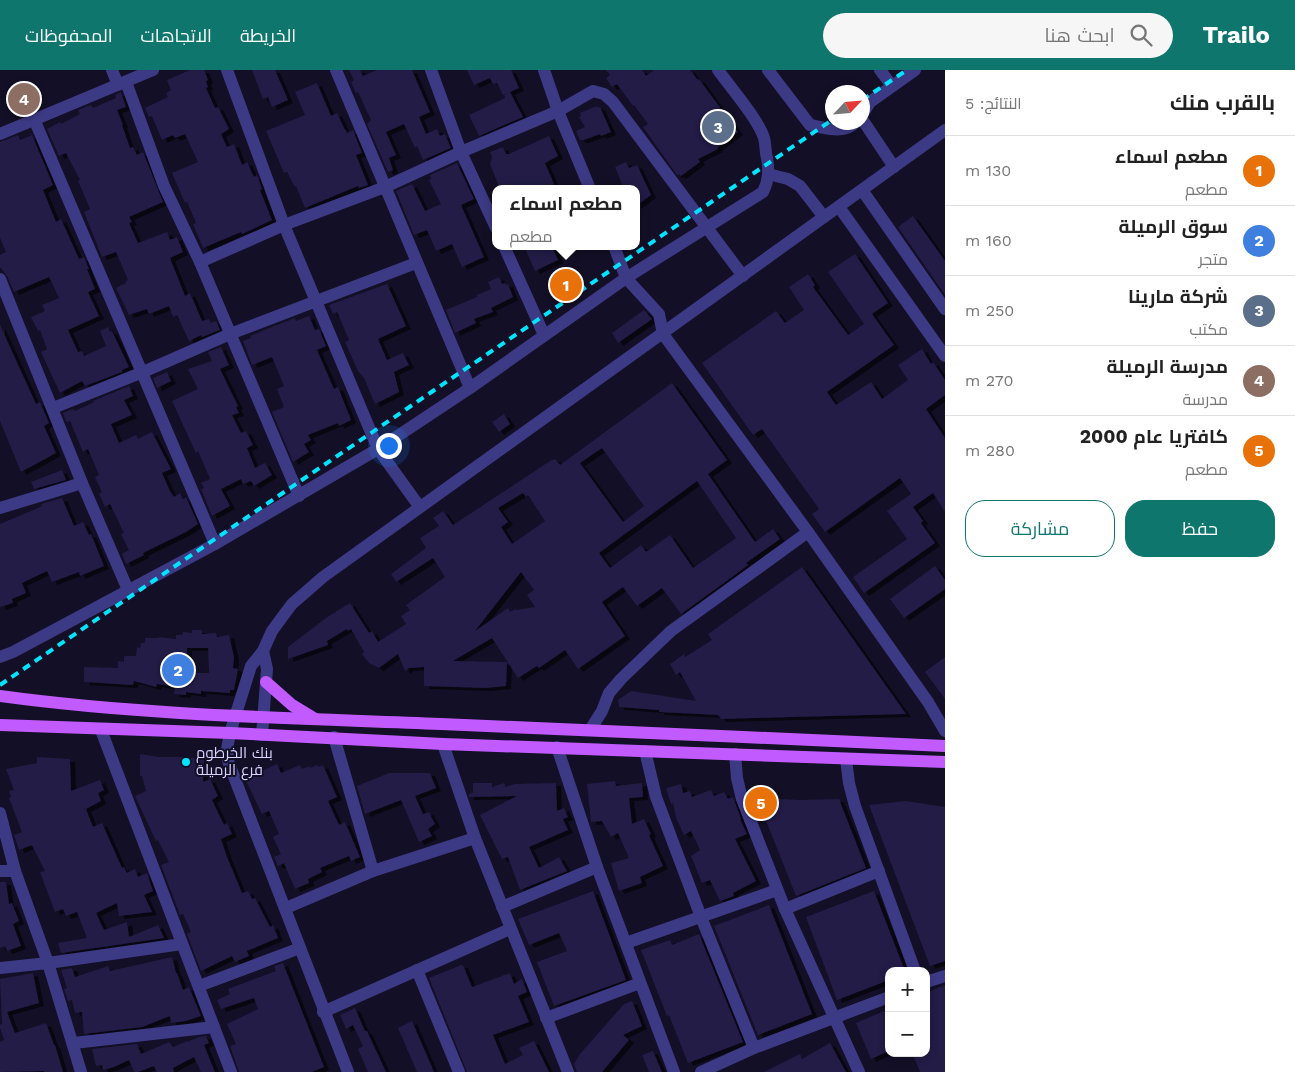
<!DOCTYPE html>
<html lang="ar">
<meta charset="utf-8">
<style>
body{margin:0;font-family:"Work Sans",Cairo,sans-serif;background:#f6f6f6;color:#222;direction:rtl}
.controls{position:absolute;right:15px;bottom:15px;display:grid;overflow:hidden;border-radius:10px;box-shadow:0 2px 8px #0003}
.controls button{width:45px;height:45px;display:grid;place-items:center;padding:0;border:0;border-bottom:1px solid #e0e0e0;background:#fff;color:#222;font:25px sans-serif}
.compass{position:absolute;left:825px;top:15px;width:45px;height:45px;border-radius:50%;background:#fff;box-shadow:0 2px 8px #0003;rotate:64deg}
.you{position:absolute;left:388px;top:375px;width:18px;height:18px;margin:-12px;border:4px solid #fff;border-radius:50%;background:#1a73e8;box-shadow:0 0 0 8px #1a73e833}
.badge{display:grid;place-items:center;width:32px;height:32px;border-radius:50%;background:#0f766e;color:#fff;font-size:16px;font-weight:700}
.pin{position:absolute;translate:-50% -50%;border:2px solid #fff;box-shadow:0 1px 5px #0006}
.popup{position:absolute;left:492px;top:115px;width:148px;height:65px;box-sizing:border-box;display:grid;place-content:center;border-radius:10px;background:#fff;filter:drop-shadow(0 1px 4px #0005);font-size:16px;white-space:nowrap;color:#767676}
.popup b{font-size:19px;color:#222}
.popup::after{content:'';position:absolute;left:50%;top:100%;margin-left:-10px;border:10px solid transparent;border-top-color:#fff}
.list{margin:0;padding:0;list-style:none}
h2{display:flex;justify-content:space-between;align-items:center;height:65px;margin:0;padding:0 20px;font-size:21px}
h2 small{font-size:16px;font-weight:400;color:#767676}
.list li{display:grid;grid-template-columns:32px 1fr auto;gap:15px;align-items:center;box-sizing:border-box;height:70px;padding:0 20px;border-top:1px solid #e0e0e0}
.list b{display:block;font-size:19px;white-space:nowrap}
.list p{margin:0;font-size:16px;white-space:nowrap;color:#767676}
.list em{font-size:16px;font-style:normal;color:#767676}
.actions{display:flex;gap:10px;padding:15px 20px}
.actions a{flex:1;padding:11px 0;border:1px solid #0f766e;border-radius:20px;text-align:center;font-size:18px;color:#0f766e}
.actions .main{background:#0f766e;color:#fff}
.icon{flex:none;width:28px;height:28px;fill:none;stroke:currentColor;stroke-width:2;stroke-linecap:round;stroke-linejoin:round}
.map{position:relative;flex:none;width:945px;height:1002px;overflow:hidden;direction:ltr}
header{display:flex;align-items:center;gap:30px;box-sizing:border-box;height:70px;padding:0 25px;background:#0f766e;color:#fff}
header strong{font-size:24px}
nav{display:flex;gap:28px;margin-inline-start:auto;font-size:18px}
.search{width:350px;height:45px;background:#f6f6f6;display:flex;align-items:center;gap:12px;box-sizing:border-box;padding:0 18px;border-radius:28px;color:#767676;font-size:19px}
main{display:flex}
aside{flex:1;background:#fff}
.map>svg:first-child{display:block}
.building{fill:#241b47;fill-rule:evenodd;filter:url(#shadow)}
.lines{fill:none;stroke-linecap:round;stroke-linejoin:round}
.minor{stroke:#3d3a85;stroke-width:12}
.major{stroke:#c25bff;stroke-width:12}
.rail{stroke:#00e5ff;stroke-width:4;stroke-dasharray:8 6;stroke-linecap:butt}
.poi-dot{fill:#00e5ff;stroke:#130f26;stroke-width:2}
.labels{text-anchor:middle;stroke-width:4;stroke-linejoin:round;paint-order:stroke}
.poi-label{font-size:15px;fill:#d9d4ff;stroke:#130f26;text-anchor:start}
</style>
<header>
<strong>Trailo</strong>
<div class="search"><svg class="icon" aria-label="search" viewBox="0 0 24 24"><circle cx="10" cy="10" r="6"/><path d="M15 15l6 6"/></svg>ابحث هنا</div>
<nav><a>الخريطة</a><a>الاتجاهات</a><a>المحفوظات</a></nav>
</header>
<main>
<aside>
<h2>بالقرب منك<small>النتائج: 5</small></h2>
<ul class="list">
<li><span class="badge" style="background:#e8710a">1</span><div><b>مطعم اسماء</b><p>مطعم</p></div><em>130 m</em></li>
<li><span class="badge" style="background:#3f7fe0">2</span><div><b>سوق الرميلة</b><p>متجر</p></div><em>160 m</em></li>
<li><span class="badge" style="background:#5c6f8a">3</span><div><b>شركة مارينا</b><p>مكتب</p></div><em>250 m</em></li>
<li><span class="badge" style="background:#8d6e63">4</span><div><b>مدرسة الرميلة</b><p>مدرسة</p></div><em>270 m</em></li>
<li><span class="badge" style="background:#e8710a">5</span><div><b>كافتريا عام 2000</b><p>مطعم</p></div><em>280 m</em></li>
</ul>
<div class="actions"><a class="main">حفظ</a><a>مشاركة</a></div>
</aside>
<div class="map">
<svg width="945" height="1002" viewBox="0 0 945 1002">
<defs>
<filter id="shadow"><feDropShadow dx="5" dy="3" stdDeviation="0" flood-color="#0009"/></filter>
</defs>
<rect width="100%" height="100%" fill="#130f26"/>
<g class="building">
<path d="M190 0H204L208 10 206 11 208 17 206 18 215 38 218 37 229 59 221 64 227 77 234 74 242 95 247 92 254 107 257 105 262 119 260 120 272 150 242 164 241 162 203 178 193 154 196 153 187 132 185 133 172 103 198 92 185 64 175 68 173 65 162 70 152 46 149 47 145 38 168 27 166 23 171 20 167 10Z"/>
<path d="M252 0H275L288 30 272 37 268 27 263 29Z"/>
<path d="M349 0H360L363 6 377 0H412L430 42 419 47 426 64 437 59 440 66 445 64 451 78 423 90 417 76 415 78 404 54 386 62 396 85 389 88 393 100 388 102 367 54 371 50 358 22 356 23 351 12 354 10Z"/>
<path d="M467 0H511L519 18 503 25 497 13 493 14 490 8 474 15Z"/>
<path d="M606 0H642L646 6 654 0H690L698 10 699 9 738 62 717 78 718 79 698 89 700 92 681 106 679 104 677 105 643 57 648 54 634 35 633 36 617 14 612 17 606 8 610 5Z"/>
<path d="M317 13 331 46 337 43 345 60H346L347 63 353 60 362 83 356 85 368 115 359 118 358 116 305 138 296 116 295 117 287 102 284 103 266 61 305 45 295 22Z"/>
<path d="M121 22 126 37 117 40 123 55H122L130 78 133 77 137 85 143 82 163 132 129 147 132 152 129 153 138 173 167 162 170 170 177 167 183 182 170 188 185 226 190 223 202 251 209 249 211 253 216 251 220 260 202 267 201 265 189 271 177 245 173 247 169 236 149 244 147 239 129 245 116 218 126 213 125 212 128 210 116 182 102 187 84 142 90 139 78 111 80 110 66 83 59 86 47 59 60 52 61 54 80 44 78 40 91 35 93 38 116 28 115 25Z"/>
<path d="M510 22 523 47 479 66 469 45 505 28 504 25Z"/>
<path d="M597 36 598 38 600 37 611 62 601 66 600 64 584 70H580L576 61 585 57 579 47 581 46 580 43Z"/>
<path d="M18 65 20 70 32 65 53 115 43 120 56 152 61 149 79 189 84 187 89 199H87L95 219 88 222 99 246 68 260 78 282 82 281 84 286 106 276 100 261 108 257 110 262 112 261 129 297 122 300V302L85 316 82 311 60 323 41 282 47 279 40 260 38 261 31 247 45 241 42 235 59 228 49 207 14 222 7 206 0 197V185L6 182 0 168V72Z"/>
<path d="M549 66 558 86 545 93 554 114 545 119H500L490 94 492 87 490 82 503 77 506 84H509Z"/>
<path d="M626 92 629 98 637 95 651 125 636 136V119H624L615 97Z"/>
<path d="M457 93 474 129 461 135 484 187 462 197 452 174 436 181 427 160 414 165 396 121 412 114 425 141 441 134 429 110 431 109 430 105Z"/>
<path d="M913 146 945 191V225L898 157Z"/>
<path d="M524 176H552L558 190 535 201Z"/>
<path d="M855 184 888 233 872 244 894 275 827 322 836 335 871 312 882 329 908 310 898 295 922 279 931 294 933 292 945 310V325L926 339 945 368V442L933 423 913 437 923 451 921 453 935 473 864 523 853 507 907 469 887 441 911 424 900 408 825 462 812 444 819 439 762 359 753 365 702 293 776 241 785 253 804 240 789 217 808 204 815 215 813 217 848 265 864 254 828 202Z"/>
<path d="M499 207 502 214 505 213 506 215 508 214 513 227 491 238 493 242 474 249 476 253 455 263 446 240 477 227V225L491 219 488 212Z"/>
<path d="M387 214 406 256 378 269 387 290 403 283 409 295 394 302 399 322 375 334 364 308 358 301 345 272 349 270 337 242 333 244 329 235Z"/>
<path d="M644 240 652 249 618 273 612 263Z"/>
<path d="M309 246 315 260 319 259 326 276 317 280 334 319 338 317 351 350 339 356 338 353 308 365 311 370 304 374 309 382 293 392 272 342 284 337 277 319 284 316 272 287 252 295 243 271 251 268 250 266 274 256 295 248 296 251Z"/>
<path d="M0 255 36 334 40 332 49 353 44 356 56 383 21 402 0 351Z"/>
<path d="M221 277 229 295 220 299 238 336 236 337 239 343 232 345 241 363 246 361 253 375 247 378 255 398 265 393 272 405 254 416 251 411 243 414 241 409 221 419 230 436 212 446 201 419 204 418 201 413 210 409 198 381 196 383 172 331 198 319 188 299 212 291 208 282Z"/>
<path d="M167 302 171 311 157 318 153 308Z"/>
<path d="M672 313 727 390 708 404 755 472 773 459 780 469 746 493 748 495 732 507 681 544 662 518 637 536 623 517 602 532 625 566 578 599 565 580 539 598 537 596 518 608 492 568 453 591 507 592 506 616 486 618 424 616V597L409 598 405 601 398 584 379 598 369 593 362 584 364 582 351 559 348 561 347 559 327 571 328 575 288 589V577L326 548 350 533 369 563 372 561 378 572 406 554 401 546 410 540 406 535 445 507 433 488 396 512 391 504 426 478 420 468 439 456 433 448 443 441 453 455 550 391 555 389 560 395ZM602 378 644 436 623 452 580 393ZM697 411 736 468 693 498 670 465 646 482 641 475 610 498 599 483ZM523 423 526 427 528 425 545 451 512 474 501 457 508 452 498 438ZM521 502 534 520 527 525 535 537 516 540 515 539 510 542 508 538 475 561Z"/>
<path d="M129 316 133 326 124 330 132 345 111 354 119 373 136 365 138 369 152 362 171 399 162 403 170 421 174 427 180 423 183 429 186 427 198 454 186 462 143 483 144 485 126 494 122 484 129 480 121 464 124 463 110 434 105 437 99 424 102 422 95 407 99 405 88 379 83 382 70 351 66 352 63 343 73 339 75 341 94 332 93 331Z"/>
<path d="M504 344 510 354 499 362 492 352Z"/>
<path d="M62 400 66 410 34 419 31 412Z"/>
<path d="M62 428 74 456 83 452 89 465 91 464 104 496 80 506 79 502 52 512 47 501 22 513 26 523 12 529 13 533 0 537V454L38 438 42 436 41 434Z"/>
<path d="M935 496 945 510V519L904 548 890 529Z"/>
<path d="M802 497 906 644 721 649 718 645 659 642V640L619 637 618 630 631 621 696 631 680 602 676 605 670 594 684 584 685 587 712 570 708 564Z"/>
<path d="M192 560H202V564L216 563 217 567 229 565 234 587 233 598 238 599 234 620H230V623L201 621V624L186 622V625L174 624 175 617 157 614 156 617 134 611 133 615 84 612V597L118 598V591L124 592V586H136L137 577 140 578 141 573H145V568H159V567L176 569V565H182L183 562 192 563ZM187 578H208L209 603H187Z"/>
<path d="M945 587V629L925 602Z"/>
<path d="M140 684 159 687H181L204 689 203 712 210 709 218 726 212 730 224 755 227 753 232 764 221 769 227 787 242 823 248 821 252 829 255 828 270 857 273 855 278 868 247 881 249 886 235 892 232 886 201 901 187 864 191 862 183 844 180 845 161 795 169 792 158 770 156 771 135 726 146 721 142 706H140Z"/>
<path d="M37 687 70 689 71 721 100 710 104 720 98 723 101 731 86 739 93 757 102 753 122 798 124 797 127 803 135 799 138 807 147 803 153 821 144 825 152 842 119 846 117 833 96 843 104 860 127 852 129 867 158 855 164 868 61 883 58 873 87 868 77 842 66 846 63 839 55 842 40 802 45 801 32 775 19 780 14 765 22 762 9 728 11 727 9 721 14 720 6 699 37 693Z"/>
<path d="M277 694 281 703 300 695 302 699 309 696 310 698 317 695 318 697 323 695 337 727 328 731 339 755 345 752 360 787 351 791 349 786 320 798 322 802 308 809 309 813 295 819 284 793 278 796 274 787 281 784 273 767 279 764 269 741 262 744 245 709Z"/>
<path d="M389 703H430L436 718 415 726 423 744 429 742 435 754 428 759 432 766 419 772 401 730 365 744 357 716Z"/>
<path d="M615 711 616 716 642 713 643 727 629 728 632 754 644 749 651 764 649 765 663 796 640 807 642 813 619 821 611 793 629 788 618 763 611 767 602 751 591 752 587 714Z"/>
<path d="M473 713H492V717L504 713 505 717 515 714 556 713 557 741 564 738 568 747 563 749 568 760 529 777 539 798 559 787 567 801 520 820 508 787 502 789 480 745 517 726 469 727V724L473 723Z"/>
<path d="M681 714 683 723 690 721 692 727 711 720 714 726 724 722 728 729 733 727 741 749H740L747 764 735 769 756 811 733 823 734 826 720 831 710 810 702 813 691 786 700 780 691 761 684 765 676 748 673 733 671 734 666 718Z"/>
<path d="M757 728 801 730 839 729 866 798 796 826Z"/>
<path d="M906 731 945 737V891L930 896 869 735Z"/>
<path d="M0 812H6L9 834 12 833 19 851 13 854 21 876 7 881 5 876 0 878Z"/>
<path d="M593 821 626 910 554 936 537 892 567 881 559 863 529 875 518 849Z"/>
<path d="M874 821 905 901H889V910L837 930 806 847Z"/>
<path d="M769 835 812 944 758 965 714 856Z"/>
<path d="M699 864 743 972 688 993 669 945 667 946 641 880 670 870 672 875Z"/>
<path d="M172 887 176 903H177L183 920 189 917 201 946 186 951 171 953 170 946 142 957 84 964 82 942 75 943 72 930 68 931 64 919 67 918 61 900 72 898 75 907 108 896 110 901Z"/>
<path d="M283 893 324 997 312 1002H239L230 976 236 974 227 954 258 939 254 928 221 939 217 930 230 924 228 919 276 901 274 896Z"/>
<path d="M461 895H463L472 917 510 903 514 914 522 909 527 922 518 926 529 952 493 965 505 994 523 985 519 978 534 971 549 1002H467L429 908Z"/>
<path d="M33 903 39 933 7 942 15 963 46 953 54 975H55L63 1002H44V1001L0 1002V972L4 970 0 958V955L2 954 0 909Z"/>
<path d="M945 915V1002H920L912 983H926V923Z"/>
<path d="M632 931 642 956 623 965 629 970 602 1002H577L574 994 580 984 624 934Z"/>
<path d="M355 938 365 961H367L386 1002H368L358 979 363 976 353 955 346 959 340 945Z"/>
<path d="M889 939V981L871 989 856 953Z"/>
<path d="M412 951 434 1002H417L398 958Z"/>
<path d="M206 966 209 973 204 975 215 1002H201L194 987 173 998 174 1002H157L154 996 138 1002H134L129 990 114 997 103 1000 102 995 96 996 92 979 137 974 141 984 169 972 173 977 187 971V972L199 967Z"/>
<path d="M830 973 846 1002H764L800 984 802 989Z"/>
<path d="M653 981 662 1002H649L642 985Z"/>
</g>
<g class="lines">
<g class="minor">
<path d="M112 0 118 15"/>
<path d="M227 0 284 155 378 379 419 436"/>
<path d="M336 0 470 318"/>
<path d="M431 0 461 82 496 158"/>
<path d="M544 0 558 41 590 119"/>
<path d="M768 0 810 55C825 58 844 65 856 52"/>
<path d="M880 0 892 16"/>
<path d="M126 12 164 116 200 192 299 426"/>
<path d="M862 45 870 32 915 0"/>
<path d="M34 49 215 474"/>
<path d="M862 49 894 97"/>
<path d="M0 64 153 0"/>
<path d="M768 104 788 109 800 116 824 147"/>
<path d="M862 120 945 239"/>
<path d="M839 137 945 286"/>
<path d="M504 176 544 265"/>
<path d="M614 176 626 208 659 244 663 264 808 462 928 632 945 661"/>
<path d="M200 192 284 155 385 117 461 82 558 41 593 21 604 24 613 32 743 206"/>
<path d="M0 209 82 413 128 520"/>
<path d="M53 338 143 302 230 264 416 193"/>
<path d="M0 438 82 413"/>
<path d="M0 587 13 582 215 474 378 379 470 318 626 208 763 122C769 110 769 100 767 88 765 81 766 75 764 68 758 49 731 18 718 0"/>
<path d="M101 660 231 1002"/>
<path d="M590 660 602 641 609 623 621 609 671 561 808 462"/>
<path d="M262 665 267 599 263 581"/>
<path d="M334 667 373 801"/>
<path d="M443 674 475 768 568 1002"/>
<path d="M557 677 597 797 674 1002"/>
<path d="M645 681 656 727 701 847 754 978"/>
<path d="M735 684 737 708 742 729 785 839 859 1002"/>
<path d="M846 689 849 713 855 736 915 901"/>
<path d="M0 743 15 801 48 893 81 1002"/>
<path d="M0 801H15"/>
<path d="M502 837 597 797"/>
<path d="M286 838 373 801 475 768"/>
<path d="M785 839 879 801"/>
<path d="M626 873 777 820"/>
<path d="M0 898 48 893 182 874"/>
<path d="M417 900 459 1002"/>
<path d="M926 912 945 906"/>
<path d="M199 916 300 878"/>
<path d="M323 942 510 859"/>
<path d="M546 948 640 913"/>
<path d="M74 973 214 957"/>
<path d="M348 1002 228 691 227 679 230 663 251 596 263 581 272 561 283 546 292 534 323 507 945 60"/>
<path d="M701 1002 754 978 889 927"/>
</g>
<g class="major">
<path d="M266 612 292 635 315 649"/>
<path d="M0 626C146 646 294 648 441 654 609 660 777 669 945 676"/>
<path d="M0 655 230 663 443 674 945 692"/>
</g>
<g class="rail">
<path d="M862 30 907 0"/>
<path d="M0 615 832 50"/>
</g>
</g>
<circle class="poi-dot" cx="186" cy="692" r="5"/>
<g class="labels">
<g class="poi-label">
<text x="196" y="688">بنك الخرطوم<tspan x="196" dy="17">فرع الرميلة</tspan></text>
</g>
</g>
</svg>
<div class="controls">
<button>+</button>
<button>−</button>
</div>
<svg class="compass" viewBox="-18 -18 36 36"><path d="M0-13l5 13h-10z" fill="#e53935"/><path d="M0 13l5-13h-10z" fill="#767676"/></svg>
<div class="you"></div>
<div class="pin badge" style="left:566px;top:215px;background:#e8710a">1</div>
<div class="popup"><b>مطعم اسماء</b>مطعم</div>
<div class="pin badge" style="left:178px;top:600px;background:#3f7fe0">2</div>
<div class="pin badge" style="left:718px;top:57px;background:#5c6f8a">3</div>
<div class="pin badge" style="left:24px;top:29px;background:#8d6e63">4</div>
<div class="pin badge" style="left:761px;top:733px;background:#e8710a">5</div>
</div>
</main>
